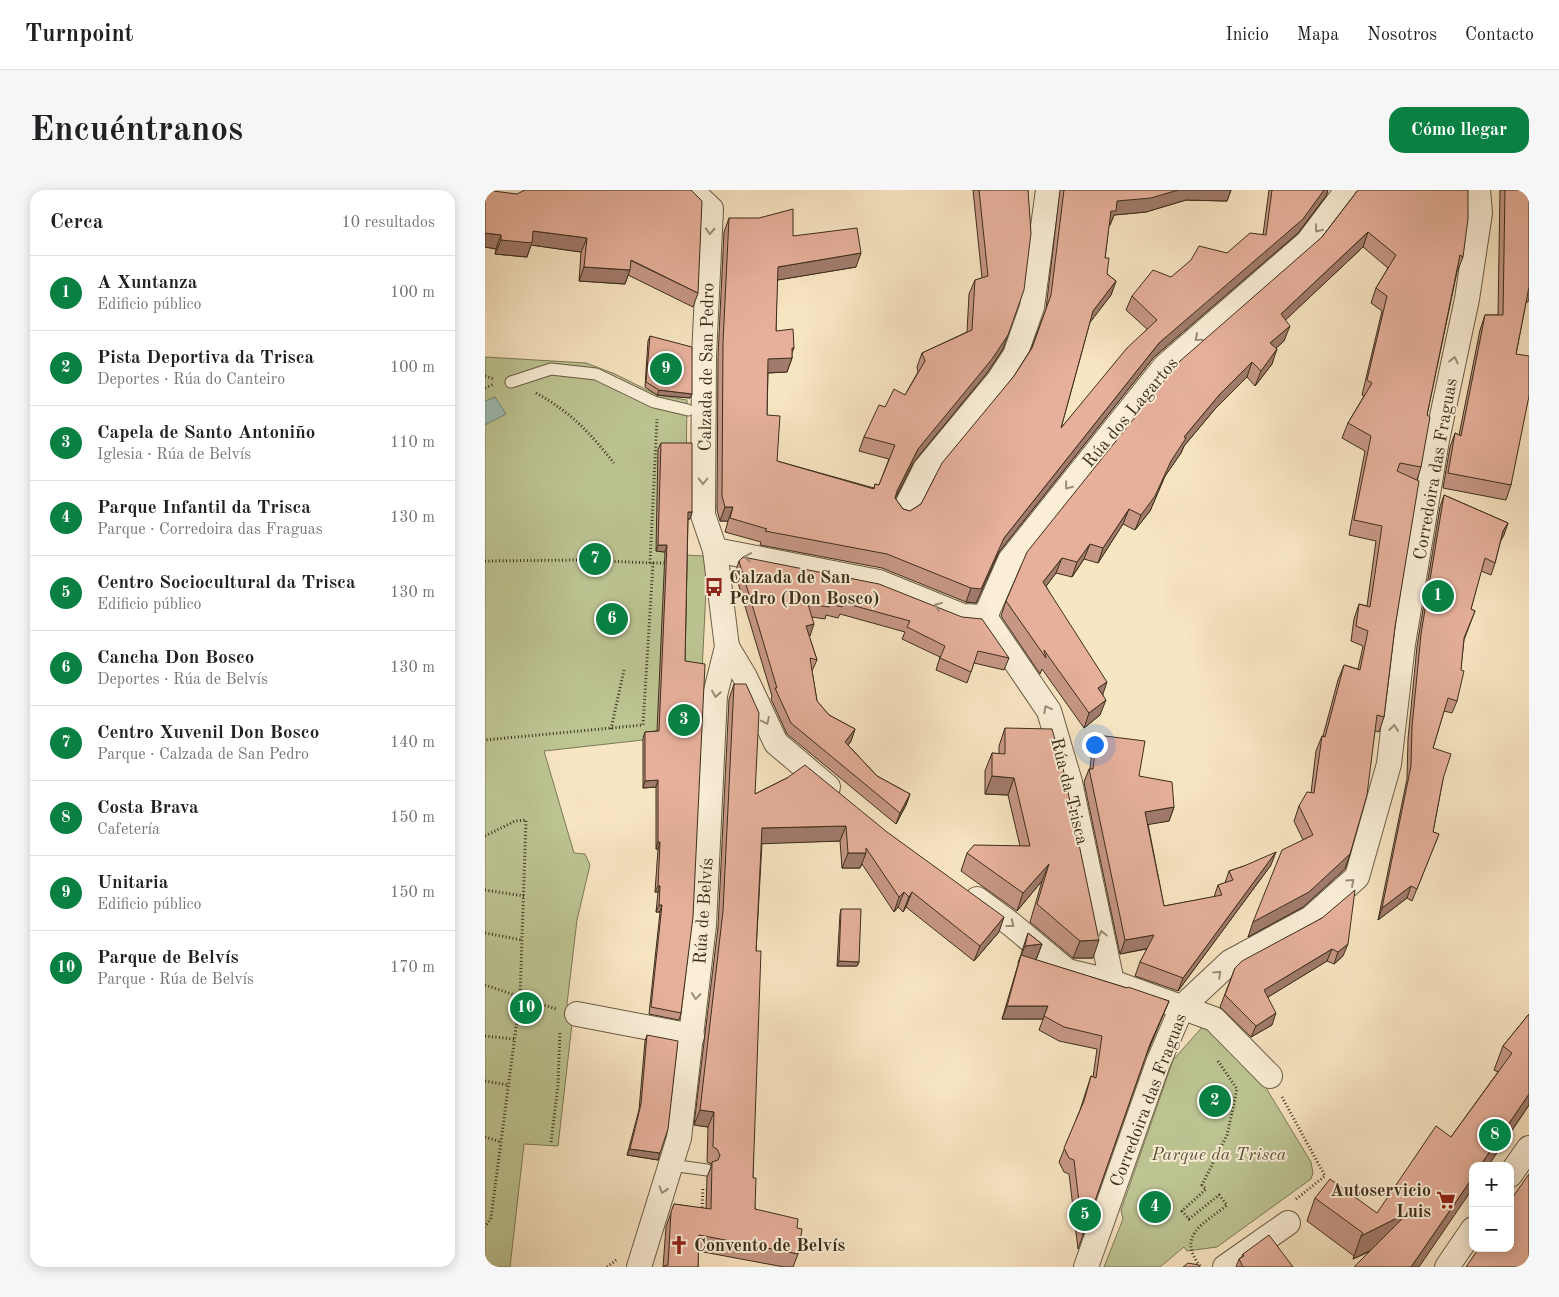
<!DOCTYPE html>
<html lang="es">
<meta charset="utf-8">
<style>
body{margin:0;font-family:"Old Standard TT",serif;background:#f6f6f6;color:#202124}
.controls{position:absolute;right:15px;bottom:15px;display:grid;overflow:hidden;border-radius:10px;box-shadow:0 2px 12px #0003}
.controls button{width:45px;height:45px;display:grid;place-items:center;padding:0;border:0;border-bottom:1px solid #e0e0e0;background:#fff;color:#202124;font:25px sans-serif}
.you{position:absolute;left:609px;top:554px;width:18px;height:18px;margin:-12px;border:4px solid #fff;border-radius:50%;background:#1a73e8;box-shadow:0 0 0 8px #1a73e833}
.badge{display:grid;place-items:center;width:32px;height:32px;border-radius:50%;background:#0b8043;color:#fff;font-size:16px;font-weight:700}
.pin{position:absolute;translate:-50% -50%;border:2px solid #fff;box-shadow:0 1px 5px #0006}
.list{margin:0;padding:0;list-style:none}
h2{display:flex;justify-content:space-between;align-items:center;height:65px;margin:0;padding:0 20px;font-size:21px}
h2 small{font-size:16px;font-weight:400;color:#757577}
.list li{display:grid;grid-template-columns:32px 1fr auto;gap:15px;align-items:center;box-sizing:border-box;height:75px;padding:0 20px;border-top:1px solid #e0e0e0}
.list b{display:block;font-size:19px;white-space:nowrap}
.list p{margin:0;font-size:16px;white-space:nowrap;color:#757577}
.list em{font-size:16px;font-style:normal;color:#757577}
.map{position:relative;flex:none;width:1044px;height:1077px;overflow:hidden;border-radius:15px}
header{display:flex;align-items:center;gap:30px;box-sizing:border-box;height:70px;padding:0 25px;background:#fff;border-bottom:1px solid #e0e0e0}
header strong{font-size:24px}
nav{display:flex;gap:28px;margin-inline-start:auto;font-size:18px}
.intro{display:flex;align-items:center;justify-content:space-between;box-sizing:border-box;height:120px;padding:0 30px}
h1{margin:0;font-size:35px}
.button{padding:12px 22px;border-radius:15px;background:#0b8043;color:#fff;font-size:18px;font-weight:700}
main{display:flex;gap:30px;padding:0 30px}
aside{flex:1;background:#fff;border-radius:15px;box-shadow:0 2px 12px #0003}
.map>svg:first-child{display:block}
.green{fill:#bdc593;stroke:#7c7a57}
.water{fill:#9dbfb5;stroke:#768577}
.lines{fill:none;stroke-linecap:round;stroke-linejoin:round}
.service-casing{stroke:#6b5c45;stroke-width:13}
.pedestrian-casing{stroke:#6b5c45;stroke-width:19}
.minor-casing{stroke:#6b5c45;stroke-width:26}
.path{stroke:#3c2e1b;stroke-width:3;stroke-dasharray:1 2.5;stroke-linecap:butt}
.service{stroke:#faeed7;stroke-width:11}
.pedestrian{stroke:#faeed7;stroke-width:18}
.minor{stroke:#faeed7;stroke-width:24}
.wall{fill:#c69785;stroke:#3c2e1b}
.shaded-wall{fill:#a17b6c;stroke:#3c2e1b}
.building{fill:#e6b09b;stroke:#3c2e1b}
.oneway{stroke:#9b8e79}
.labels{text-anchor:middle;stroke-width:4;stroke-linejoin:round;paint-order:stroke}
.street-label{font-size:18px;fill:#3c2e1b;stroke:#faeed7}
.poi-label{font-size:18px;font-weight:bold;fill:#3c2e1b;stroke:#faeed7;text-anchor:start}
.park-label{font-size:18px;font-style:italic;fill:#5c5439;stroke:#faeed7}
</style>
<header>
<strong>Turnpoint</strong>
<nav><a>Inicio</a><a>Mapa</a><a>Nosotros</a><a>Contacto</a></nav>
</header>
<div class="intro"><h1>Encuéntranos</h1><a class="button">Cómo llegar</a></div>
<main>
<aside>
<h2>Cerca<small>10 resultados</small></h2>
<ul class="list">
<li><span class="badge">1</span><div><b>A Xuntanza</b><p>Edificio público</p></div><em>100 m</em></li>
<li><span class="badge">2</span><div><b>Pista Deportiva da Trisca</b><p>Deportes · Rúa do Canteiro</p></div><em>100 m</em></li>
<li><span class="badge">3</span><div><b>Capela de Santo Antoniño</b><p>Iglesia · Rúa de Belvís</p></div><em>110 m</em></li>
<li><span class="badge">4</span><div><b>Parque Infantil da Trisca</b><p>Parque · Corredoira das Fraguas</p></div><em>130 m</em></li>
<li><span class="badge">5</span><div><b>Centro Sociocultural da Trisca</b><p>Edificio público</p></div><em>130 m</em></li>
<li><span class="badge">6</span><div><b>Cancha Don Bosco</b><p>Deportes · Rúa de Belvís</p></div><em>130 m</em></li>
<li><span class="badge">7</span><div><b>Centro Xuvenil Don Bosco</b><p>Parque · Calzada de San Pedro</p></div><em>140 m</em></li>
<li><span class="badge">8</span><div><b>Costa Brava</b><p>Cafetería</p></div><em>150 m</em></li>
<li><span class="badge">9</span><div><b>Unitaria</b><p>Edificio público</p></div><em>150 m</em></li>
<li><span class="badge">10</span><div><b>Parque de Belvís</b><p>Parque · Rúa de Belvís</p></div><em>170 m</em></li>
</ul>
</aside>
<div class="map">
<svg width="1044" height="1077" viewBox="0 0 1044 1077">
<rect width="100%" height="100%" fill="#f8e5c2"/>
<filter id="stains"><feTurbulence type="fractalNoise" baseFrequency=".004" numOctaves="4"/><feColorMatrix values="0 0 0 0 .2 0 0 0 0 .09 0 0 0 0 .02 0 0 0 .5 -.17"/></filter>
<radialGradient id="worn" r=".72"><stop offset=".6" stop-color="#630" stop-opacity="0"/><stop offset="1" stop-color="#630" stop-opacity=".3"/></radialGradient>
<g class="green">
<path d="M0 167 101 173 130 184 172 205 202 210 200 365 219 366 222 380 215 522 158 550 59 561 89 663 100 664 105 675 92 730 82 814 87 834 73 956 39 954 25 1077H0Z"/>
<path d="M720 834 775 888 826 972 828 983 826 989 732 1057 702 1061 699 1057 675 1077H619L638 1029 636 1020 688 870Z"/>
</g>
<path class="water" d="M10 207 21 224 0 235V211Z"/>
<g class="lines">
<g class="service-casing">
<g id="service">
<path d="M26 192 66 179 111 184 169 212 203 220"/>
<path d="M186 975 222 980"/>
</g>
</g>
<g class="pedestrian-casing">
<path id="pedestrian" d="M0 4 28 7V0"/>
</g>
<g class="minor-casing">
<g id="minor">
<path d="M419 321 440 279 513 191 530 165 547 117 563 0"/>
<path d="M230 360 394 392 478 426 500 427"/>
<path d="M500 427 525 370 680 176 823 52 862 0"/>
<path d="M500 427 564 521 585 592 627 792"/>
<path d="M242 457 260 487 291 553 343 597"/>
<path d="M492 709 526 734 582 781 627 792 729 829 785 886"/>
<path d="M92 824 207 846"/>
<path d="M1025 985 1044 958"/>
<path d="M154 1077 194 948 219 735 230 505 242 457 230 360 218 325 219 166 226 19 206 0"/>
<path d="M601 1077 673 873 697 817 745 772 826 728 872 687 904 574 918 454 952 250 982 109 995 23 993 0"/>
<path d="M740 1077 803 1033"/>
<path d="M962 1077 988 1039"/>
</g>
</g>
<g class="path">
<path d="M0 186 9 189"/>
<path d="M0 198 9 194"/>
<path d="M51 203C87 223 104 242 129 273"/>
<path d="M0 371 94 370 168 373 158 535 0 550"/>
<path d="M165 373 172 229"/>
<path d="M168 373H182"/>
<path d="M126 539 139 480"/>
<path d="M0 646 30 631 41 630 35 807 6 1028 0 1037"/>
<path d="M0 700 39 706"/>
<path d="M0 743 37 750"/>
<path d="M0 795 71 819"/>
<path d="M0 846 29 849"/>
<path d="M0 891 23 895"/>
<path d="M797 907 840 986 810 1010"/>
<path d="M0 947 16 952"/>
<path d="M66 952 73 895 75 841"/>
<path d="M217 1021 218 997"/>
<path d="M715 1076C691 1045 719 1034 742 1015L734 1005 704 1029 697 1021 721 999 717 995 742 945 752 899 733 871"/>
<path d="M122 1077 131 1070"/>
</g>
<use href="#service" class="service"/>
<use href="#pedestrian" class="pedestrian"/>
<use href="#minor" class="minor"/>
</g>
<g class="wall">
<path d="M0 0 213 103 208 117 143 85 140 94 94 91 96 62 46 55 42 67 10 64 11 59 0 57Z"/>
<path d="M488 0H543L518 159 502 183 428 273 411 307 410 308 418 319 425 321 436 314 529 186 546 159 561 119 575 0H746L742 11 701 10 661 22 629 25 625 35H624L620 68 622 84 631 91 626 105 605 132 576 238 662 139 641 120 647 106 686 87 742 63 778 45 784 0H843L841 6 813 43 669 167 514 362 491 413 481 412 397 378 275 355 276 352 240 342 243 331H235L232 320 233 166 239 42 244 28 308 46 371 77 292 90 291 141 307 164V168L302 182 283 183 282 225 292 271 389 298 390 294 394 295 404 269 374 261 379 247 400 217 420 205 433 182 432 177 437 163 482 142 484 104 490 90 497 88Z"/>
<path d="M873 0 978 67 972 82 942 225 936 277 932 290 910 437 899 527 894 542 890 541 865 664 860 679 818 717 763 747 818 650 809 631 814 616 826 603 831 561 837 546H838L853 490 859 475 873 479 878 456 866 451 869 429 874 414 882 416 891 351 864 345 880 261 857 248 863 233 879 206 877 205 897 121 886 113 891 98 903 78 878 57 800 130 799 151 791 158 787 174 770 196 762 187 730 219 699 256 696 263 680 286 665 321 650 340 638 334 613 373 599 369 587 387 571 383 561 396 618 505 615 525 599 538 557 479 555 484 516 426 521 411 837 47Z"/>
<path d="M1015 0H1044V108L1043 112H1041L1031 164 1026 295 1021 310 958 298 965 257 970 243 974 245 995 140 1000 125H1013Z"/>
<path d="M165 146 207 204 205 208 172 205 160 197 163 151Z"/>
<path d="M176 253 207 322 205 329H203L200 471 196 823 194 830 164 824 175 722H171L173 702H170L173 659H171V597L158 598V548L160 542 172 541 180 362 171 361 173 259Z"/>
<path d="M959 305 1023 333 1016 349 1010 373 1006 385 996 381 986 419 990 421 979 450 972 511 967 523 959 521 948 558 958 589 948 642 954 644 927 711 922 708 893 730 922 589 923 549 932 456 955 317Z"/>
<path d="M258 367 524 468 519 480 489 473 482 493 451 480 455 467 417 449 420 442 355 424 353 428 341 425 340 429 327 427 325 446H324L332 470 327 481 332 511 344 525 370 539 366 551 363 555 392 586 425 604 421 615 411 634 302 544 286 509 287 506 250 383 254 371Z"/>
<path d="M249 494 270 604 302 588 514 742 489 771 421 717 418 722 413 717 409 722 377 674 375 678H357L355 651 277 653 271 761 268 988 270 1019 312 1038 313 1064 308 1077H299L213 1061V1077H178L181 1037 189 1014 221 1019 222 987 227 974 222 972 223 937 209 935 233 737 244 509Z"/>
<path d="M520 538 608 768H588L545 732 557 691 532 721 476 681 482 663 535 656 523 605 500 604V581L507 563 514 564V556Z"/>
<path d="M612 545 654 586 689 617 684 631 663 634 679 716 729 707 733 695 740 693 744 681 759 676 786 675 693 801 650 786 655 772 662 759 635 764 599 592 604 579H605L607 558Z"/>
<path d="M356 719 374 772 372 776H352L355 724Z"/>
<path d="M837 728 858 766 849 774 842 771 783 807 787 835 766 847 735 817 750 778Z"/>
<path d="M543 743 557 754 551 770 684 811 661 866 593 1059 584 984 579 982 574 972 595 920 606 886 608 887 612 859 574 851 554 840 558 829H517L537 761Z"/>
<path d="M1044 824V915L1003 976H988L886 1061 868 1069 869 1066 822 1031 830 1008 892 1023 966 947 1013 882 1009 880 1018 856Z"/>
<path d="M162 845 173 970 142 965 154 920 160 851Z"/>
<path d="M758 1064 808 1077H751L754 1069 756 1068Z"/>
</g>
<g class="shaded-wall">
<path d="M693 0H746L742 11 701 10 661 22 629 25 625 35H621L626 21 632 11Z"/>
<path d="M839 0H843L841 6 813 43 669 167 514 362 491 413 481 412 486 398 519 348 674 153Z"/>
<path d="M48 41 102 48 96 62 46 55 42 67 10 64 16 50Z"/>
<path d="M883 42 878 57 791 139 796 124Z"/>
<path d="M0 43 16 45 11 59 0 57Z"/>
<path d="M376 63 371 77 287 91 293 77Z"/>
<path d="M99 77 145 80 140 94 94 91Z"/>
<path d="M631 91 626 105 603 135 608 121Z"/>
<path d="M805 136 799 151 780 168 785 153Z"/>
<path d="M523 145 518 159 502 183 428 273 407 315 412 301 433 259Z"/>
<path d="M307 158H309L305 168H307L302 182 278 183 283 169Z"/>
<path d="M792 159 787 174 770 196 776 181Z"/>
<path d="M767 172 762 187 730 219 699 256 696 263 680 286 665 321 650 340 656 325 699 247 735 204Z"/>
<path d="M174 200 207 204 205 208 172 205Z"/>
<path d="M240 317H248L243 331H235Z"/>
<path d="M644 319 638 334 613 373 618 358Z"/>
<path d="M203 322H207L205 329H201Z"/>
<path d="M1023 333 1019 345 1014 354 1018 341Z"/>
<path d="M605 354 599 369 587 387 592 372Z"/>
<path d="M173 355H182L180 362 171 361Z"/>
<path d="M577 368 571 383 553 407 558 392Z"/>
<path d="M329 434 325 446 317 448 321 436Z"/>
<path d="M622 492 617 507 613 498Z"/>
<path d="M621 510 615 525 599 538 604 523Z"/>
<path d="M370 539 366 551 356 564 360 552Z"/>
<path d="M507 586 529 588 523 605 500 604Z"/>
<path d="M173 590 171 597 158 598 160 591Z"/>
<path d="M425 604 421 615 411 634 415 623Z"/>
<path d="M689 617 684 631 655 636 660 622Z"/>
<path d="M361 636 355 651 272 654 277 638Z"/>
<path d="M173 652H175L173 659H171Z"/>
<path d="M791 662 786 675 693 801 698 788Z"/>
<path d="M363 663H381L375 678H357Z"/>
<path d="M865 664 860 679 818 717 763 747 768 732Z"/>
<path d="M564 674 557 691 532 721 538 703Z"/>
<path d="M173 696H175L173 702H170Z"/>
<path d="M926 696 922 708 893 730 897 718Z"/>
<path d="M419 702 413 717 409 722 414 707Z"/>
<path d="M427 702 421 717 418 722 424 707Z"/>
<path d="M174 715H177L175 722H171Z"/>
<path d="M519 727 514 742 489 771 495 756Z"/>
<path d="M669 745 664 758 635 764 640 750Z"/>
<path d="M614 750 608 768H588L595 751Z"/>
<path d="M557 754 550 772 536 765 533 773 540 756Z"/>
<path d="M863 754 858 766 849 774 853 762Z"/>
<path d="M847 759 842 771 775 812 779 800Z"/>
<path d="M354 771 374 772 372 776H352Z"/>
<path d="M684 811 678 825 660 868 665 854Z"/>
<path d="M522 816H563L558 829H517Z"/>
<path d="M791 823 787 835 766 847 771 836Z"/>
<path d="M1044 904V915L1003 976H995Z"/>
<path d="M215 920 229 922 223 937 209 935Z"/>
<path d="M145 959 175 963 173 970 142 965Z"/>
<path d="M988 987V998L934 1077H926Z"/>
<path d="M924 1022 915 1046 868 1069 876 1046Z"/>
</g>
<g class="building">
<path d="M0 0 32 4 40 0H206L217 11 213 103 146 70 145 80 99 77 102 48 48 41 47 53 16 50V45L0 43Z"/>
<path d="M494 0H543L546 43 539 100 523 145 507 169 433 259 412 301 410 308 418 319 425 321 436 314 457 273 529 186 547 158 566 105 579 0H693L666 8 632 11 631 21H626L620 68H624L622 84 631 91 608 121 576 238 642 158 672 130 647 106 668 80 686 87 706 70 714 56 742 63 765 43 781 45 787 0H839L818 29 674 153 519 348 496 399 486 398 402 364 280 341 282 339 245 328 248 317H240L237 306 238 152 244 28H274L308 19V46L372 38 376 63 293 77 291 141 308 139 309 158H307V168L283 169 282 225 295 226 292 271 389 299 390 294 394 295 410 255 379 247 394 215 400 217 409 199 420 205 440 171 437 163 487 140 490 90 503 86Z"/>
<path d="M873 0H983V29L978 67 975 65 942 225 945 227 936 277 915 273 912 281 934 291 910 437 899 527 892 525 882 605 865 664 824 702 768 732 797 660 828 645 814 616 822 602 829 603 837 546 840 547 859 475 875 480 883 441 871 436 874 414 885 417 897 336 869 330 886 246 863 233 887 193 882 190 902 106 891 98 911 65 883 42 796 124 805 136 785 153 792 159 776 181 767 172 735 204 699 247 701 248 686 271 670 306 656 325 644 319 618 358 605 354 592 372 577 368 558 392 622 492 613 498 621 510 604 523 559 460 561 468 521 411 542 362 695 171 837 47Z"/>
<path d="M1020 0H1044V97L1031 164 1044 166V206L1026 295 963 283 970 243 976 246 1000 125H1018Z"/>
<path d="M165 146 207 157V204L174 200 161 192Z"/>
<path d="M176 253H207V322H203L200 471 220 474 208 727 196 823 166 817 177 715H174L175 696H173L175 652H173V590L160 591V542L174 541 182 355H173Z"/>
<path d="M959 305 1023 333 1018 341 1010 373 1000 368 986 419 990 421 979 448 976 480 979 481 972 511 963 508 948 558 966 564 958 589 948 642 954 644 932 699 926 696 897 718 926 576 927 537 936 444Z"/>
<path d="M258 367 394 394 477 427 497 429 524 468 493 461 486 482 455 468 460 456 422 437 425 431 359 413 357 417 345 414 344 417 323 414 329 434 321 436 332 470 325 468 332 511 344 525 370 539 360 552 392 586 425 604 415 623 306 533 290 498H292L254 371Z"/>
<path d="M249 494H261L274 523 270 604 302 588 320 575 402 642 519 727 495 756 427 702 424 707 419 702 414 707 381 658V663H363L361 636 277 638 271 761H276L268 988H271L270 1019 313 1029 312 1038 317 1039 313 1064 214 1045 213 1077H179V1076L183 1075 186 1022 189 1014 226 1019 227 972 233 970 235 965 232 959 228 957 229 922 215 920 238 721Z"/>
<path d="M520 538 567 539 578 578 614 750 595 751 552 714 564 674 538 703 482 663 489 655 545 656 529 588 507 586V563L520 564Z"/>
<path d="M612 545 660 551 654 586 687 592 689 617 660 622 679 716 737 705 733 695 748 690 744 681 759 676 791 662 698 788 655 772 669 745 640 750 604 579H608Z"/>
<path d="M870 700 863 754 853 762 847 759 779 800 791 823 771 836 740 805 750 778 757 771 837 728Z"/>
<path d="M356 719H376L374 772 354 771Z"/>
<path d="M543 743 557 754 540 756Z"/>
<path d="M536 765 642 798 643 797 684 811 665 854 598 1045 589 970 584 968 579 958 599 911 606 886 611 888 617 846 579 837 559 826 563 816H522Z"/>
<path d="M1044 824V904L995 976H988V987L926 1077H869L924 1022 876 1046 878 1043 830 1008 845 989 892 1023 951 936 966 947 1027 863 1018 856Z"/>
<path d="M162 845 193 851 183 939 175 963 145 959 156 914Z"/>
<path d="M1044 984V1077H981L994 1058H1025V1011Z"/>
<path d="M784 1045 808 1077H758L754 1069 759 1066 758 1064Z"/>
<path d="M703 1073 714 1075 715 1077H698Z"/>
</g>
<defs><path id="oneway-chevron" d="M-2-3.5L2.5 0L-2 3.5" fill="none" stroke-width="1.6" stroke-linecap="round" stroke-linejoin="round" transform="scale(1.25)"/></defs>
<g class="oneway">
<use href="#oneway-chevron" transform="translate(833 39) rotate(128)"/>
<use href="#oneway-chevron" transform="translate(225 41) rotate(93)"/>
<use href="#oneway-chevron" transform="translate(713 148) rotate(140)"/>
<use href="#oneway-chevron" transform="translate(969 170) rotate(-78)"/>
<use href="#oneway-chevron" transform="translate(218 291) rotate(91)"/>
<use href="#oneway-chevron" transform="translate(583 296) rotate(129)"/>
<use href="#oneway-chevron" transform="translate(263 367) rotate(-170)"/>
<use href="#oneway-chevron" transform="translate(453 416) rotate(-158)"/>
<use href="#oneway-chevron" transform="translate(231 504) rotate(99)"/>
<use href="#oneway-chevron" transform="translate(562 519) rotate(-118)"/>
<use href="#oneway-chevron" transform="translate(281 531) rotate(65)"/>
<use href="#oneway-chevron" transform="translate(909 538) rotate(-83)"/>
<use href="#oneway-chevron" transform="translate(866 692) rotate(-42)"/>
<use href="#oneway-chevron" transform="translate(526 734) rotate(38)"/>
<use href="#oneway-chevron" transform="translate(617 744) rotate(-102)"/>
<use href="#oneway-chevron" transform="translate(733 784) rotate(-43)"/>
<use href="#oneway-chevron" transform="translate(211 806) rotate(96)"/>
<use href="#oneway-chevron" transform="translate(178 1000) rotate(107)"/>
</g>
<defs>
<g id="bus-bare" transform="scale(1.5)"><path d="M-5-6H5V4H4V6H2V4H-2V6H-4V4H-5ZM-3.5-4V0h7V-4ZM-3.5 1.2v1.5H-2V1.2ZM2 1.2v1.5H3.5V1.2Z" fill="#8f2418" stroke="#faeed7" stroke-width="2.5" paint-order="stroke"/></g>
<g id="supermarket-bare" transform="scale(1.5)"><path d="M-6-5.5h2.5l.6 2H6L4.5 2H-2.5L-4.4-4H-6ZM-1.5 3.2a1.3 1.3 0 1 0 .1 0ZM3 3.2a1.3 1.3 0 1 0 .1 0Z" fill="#8f2418" stroke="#faeed7" stroke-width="2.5" paint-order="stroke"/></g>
<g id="church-bare" transform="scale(1.5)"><path d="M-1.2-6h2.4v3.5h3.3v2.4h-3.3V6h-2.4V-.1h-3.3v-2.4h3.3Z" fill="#8f2418" stroke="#faeed7" stroke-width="2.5" paint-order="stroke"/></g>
</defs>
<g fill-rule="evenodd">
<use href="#bus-bare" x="229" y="397"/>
<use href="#supermarket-bare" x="961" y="1010"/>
<use href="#church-bare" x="194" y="1055"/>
</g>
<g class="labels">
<g class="street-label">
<text transform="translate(221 177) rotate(-89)" y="6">Calzada de San Pedro</text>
<text transform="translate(645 222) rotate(-50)" y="6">Rúa dos Lagartos</text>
<text transform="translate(950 279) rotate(-80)" y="6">Corredoira das Fraguas</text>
<text transform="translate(585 601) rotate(76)" y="6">Rúa da Trisca</text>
<text transform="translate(218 721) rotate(-86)" y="6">Rúa de Belvís</text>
<text transform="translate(663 910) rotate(-69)" y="6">Corredoira das Fraguas</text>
</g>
<g class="poi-label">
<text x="244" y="393">Calzada de San<tspan x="244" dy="21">Pedro (Don Bosco)</tspan></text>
<text x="946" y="1006" text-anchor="end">Autoservicio<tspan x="946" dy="21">Luis</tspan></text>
<text x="209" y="1061">Convento de Belvís</text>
</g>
<g class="park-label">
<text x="734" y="970">Parque da Trisca</text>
</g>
</g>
<rect width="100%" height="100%" filter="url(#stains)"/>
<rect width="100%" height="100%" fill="url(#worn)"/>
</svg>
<div class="controls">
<button>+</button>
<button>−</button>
</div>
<div class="you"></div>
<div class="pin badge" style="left:953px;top:406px">1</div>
<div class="pin badge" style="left:730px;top:911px">2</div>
<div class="pin badge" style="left:199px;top:530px">3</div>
<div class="pin badge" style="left:670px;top:1017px">4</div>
<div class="pin badge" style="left:600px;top:1025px">5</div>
<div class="pin badge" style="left:127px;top:429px">6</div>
<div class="pin badge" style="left:110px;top:369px">7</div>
<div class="pin badge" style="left:1010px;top:945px">8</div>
<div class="pin badge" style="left:181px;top:179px">9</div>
<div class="pin badge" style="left:41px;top:818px">10</div>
</div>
</main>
